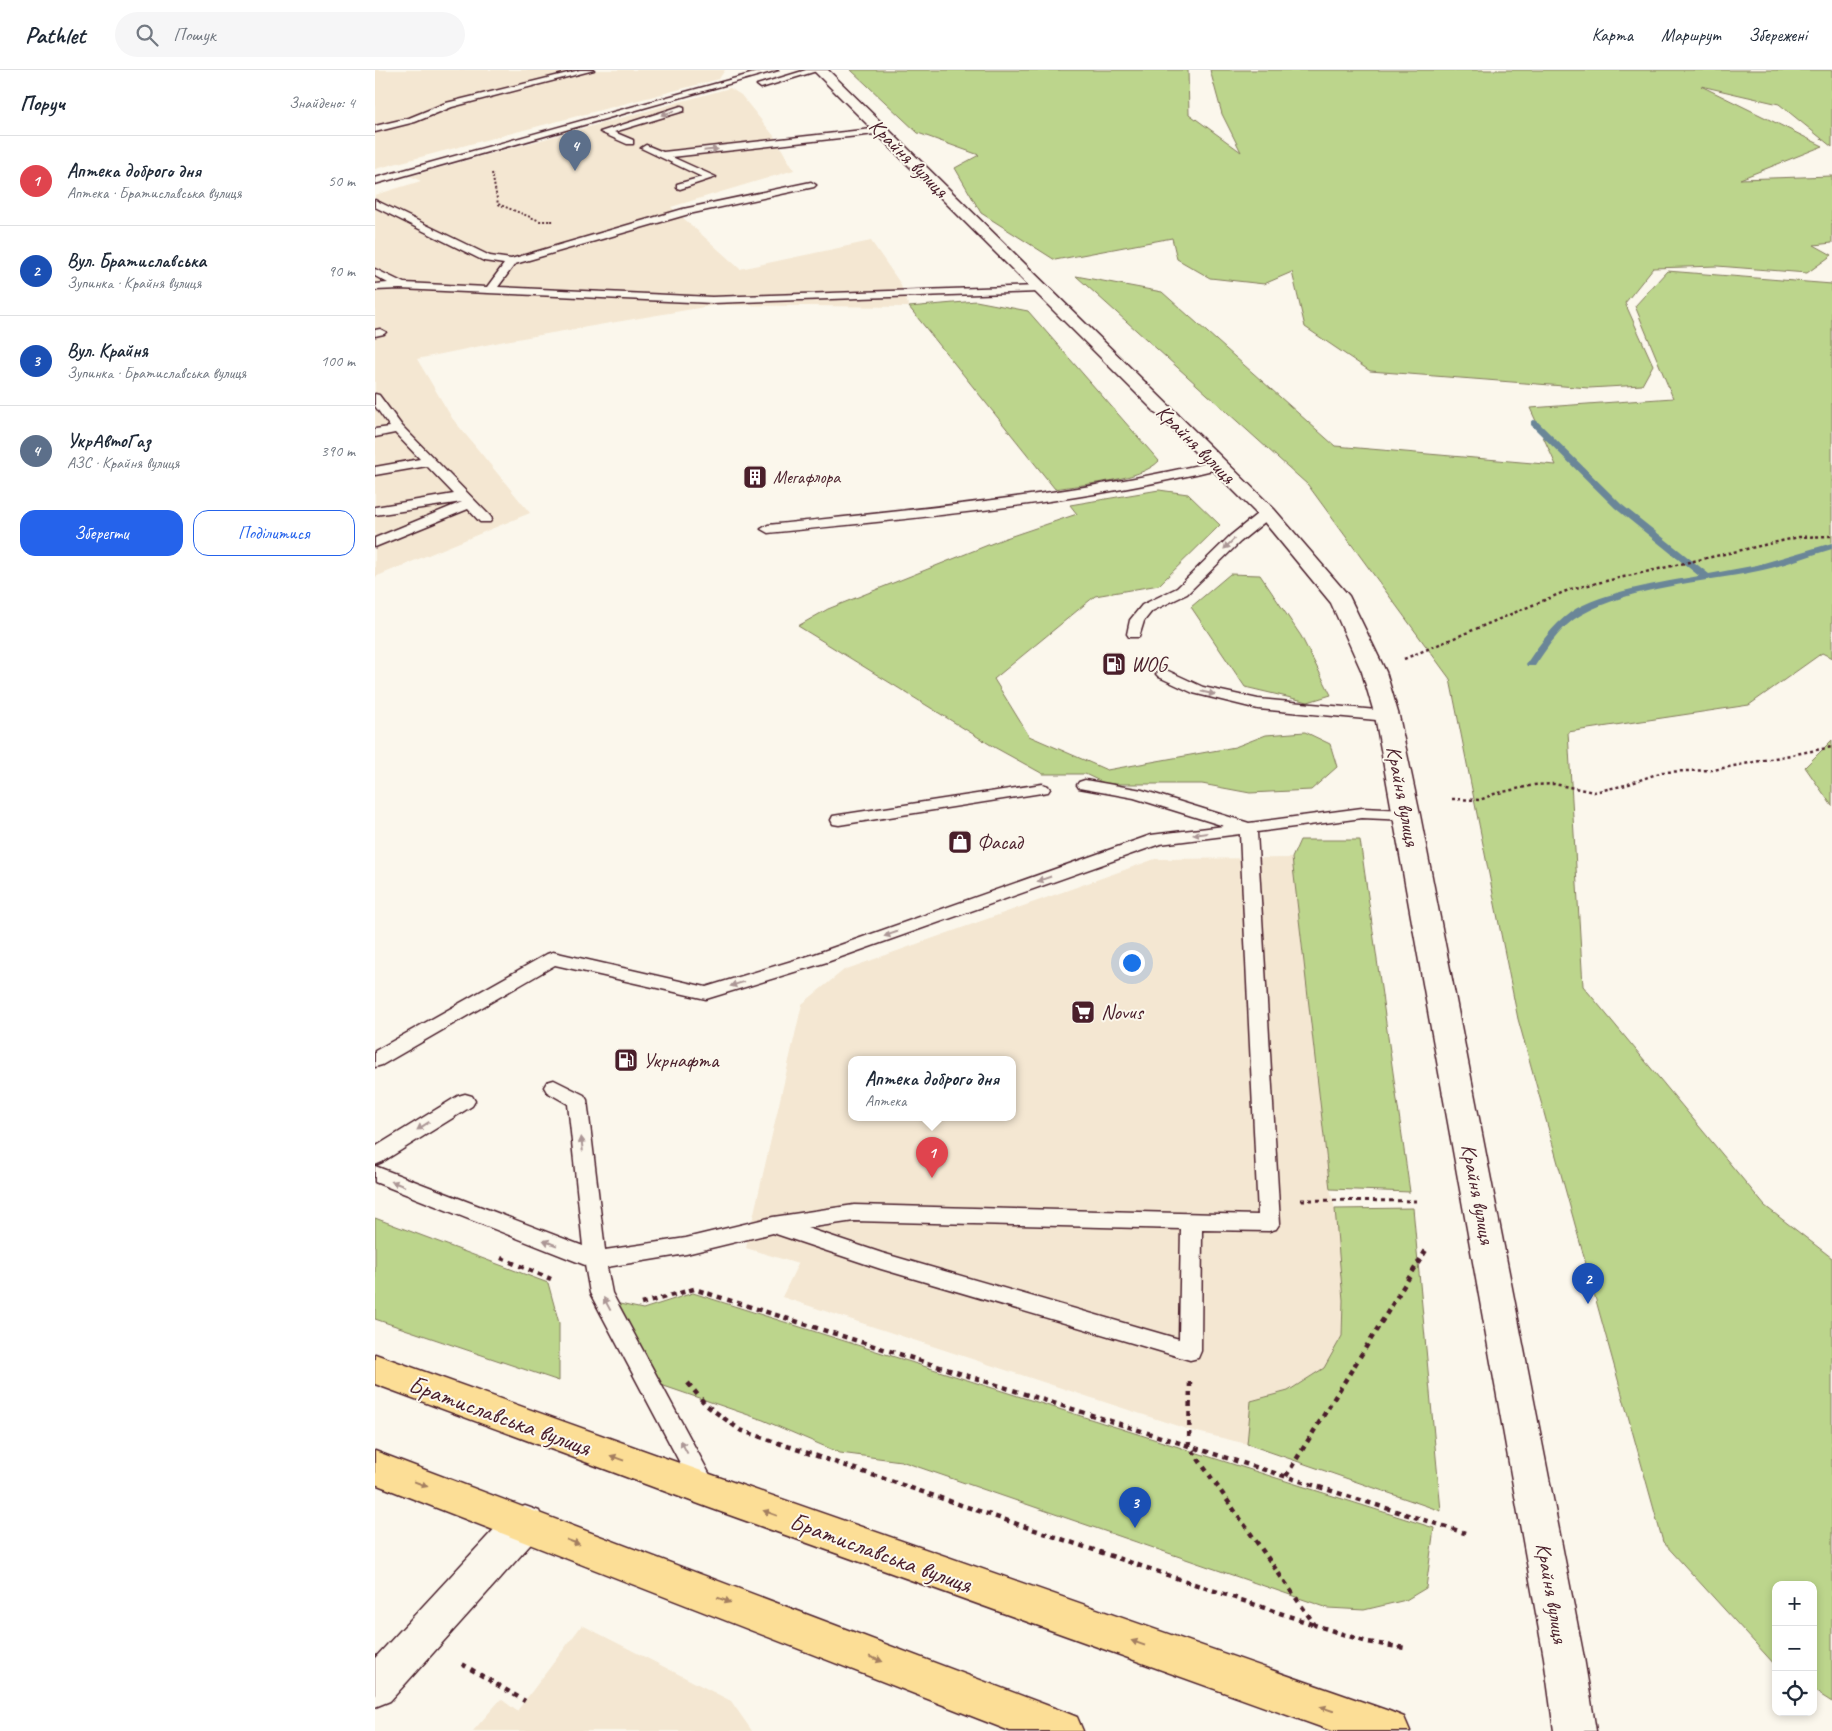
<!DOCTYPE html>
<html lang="uk">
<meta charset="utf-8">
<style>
body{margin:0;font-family:Caveat,sans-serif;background:#f6f6f7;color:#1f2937}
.controls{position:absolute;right:15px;bottom:15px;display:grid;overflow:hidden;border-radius:10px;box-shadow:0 2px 8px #0003}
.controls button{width:45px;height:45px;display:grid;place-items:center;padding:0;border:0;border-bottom:1px solid #e0e1e3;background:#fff;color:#1f2937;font:25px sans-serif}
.you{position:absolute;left:756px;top:892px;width:18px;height:18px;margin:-12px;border:4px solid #fff;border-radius:50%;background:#1a73e8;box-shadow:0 0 0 8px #1a73e833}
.badge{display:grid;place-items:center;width:32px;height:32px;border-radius:50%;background:#2563eb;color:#fff;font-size:16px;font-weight:700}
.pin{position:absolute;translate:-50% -41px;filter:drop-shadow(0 1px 2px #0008)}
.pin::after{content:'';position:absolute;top:26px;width:18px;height:15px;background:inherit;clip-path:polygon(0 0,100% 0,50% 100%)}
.popup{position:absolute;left:473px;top:986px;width:168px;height:65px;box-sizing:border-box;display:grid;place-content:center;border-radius:10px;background:#fff;filter:drop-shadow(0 1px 4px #0005);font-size:16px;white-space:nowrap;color:#747a83}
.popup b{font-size:19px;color:#1f2937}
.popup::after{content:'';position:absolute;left:50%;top:100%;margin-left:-10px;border:10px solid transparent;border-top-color:#fff}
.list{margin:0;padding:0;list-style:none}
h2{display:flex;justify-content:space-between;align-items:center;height:65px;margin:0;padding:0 20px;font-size:21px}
h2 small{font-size:16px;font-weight:400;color:#747a83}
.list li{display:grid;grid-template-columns:32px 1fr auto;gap:15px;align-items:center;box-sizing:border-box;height:90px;padding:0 20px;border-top:1px solid #e0e1e3}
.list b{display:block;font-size:19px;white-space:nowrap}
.list p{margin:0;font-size:16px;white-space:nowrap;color:#747a83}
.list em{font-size:16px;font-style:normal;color:#747a83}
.actions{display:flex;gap:10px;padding:15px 20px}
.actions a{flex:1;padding:11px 0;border:1px solid #2563eb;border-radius:15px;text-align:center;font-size:18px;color:#2563eb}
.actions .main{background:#2563eb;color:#fff}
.icon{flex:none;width:28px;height:28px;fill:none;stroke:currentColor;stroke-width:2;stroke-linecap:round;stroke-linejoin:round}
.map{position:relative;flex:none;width:1457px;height:1661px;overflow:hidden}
header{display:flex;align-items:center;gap:30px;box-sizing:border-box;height:70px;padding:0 25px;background:#fff;border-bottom:1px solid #e0e1e3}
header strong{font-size:24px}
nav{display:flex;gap:28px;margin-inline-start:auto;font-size:18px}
.search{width:350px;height:45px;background:#f6f6f7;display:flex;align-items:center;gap:12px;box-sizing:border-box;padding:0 18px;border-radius:28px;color:#747a83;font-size:19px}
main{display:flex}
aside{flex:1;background:#fff}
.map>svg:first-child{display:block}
.built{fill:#f4e7d2;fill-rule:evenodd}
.green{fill:#bcd58c;stroke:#837a5c}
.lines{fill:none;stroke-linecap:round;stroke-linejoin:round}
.stream{fill:#6a8698;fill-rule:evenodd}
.service-casing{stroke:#4a1f2b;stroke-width:3}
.minor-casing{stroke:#4a1f2b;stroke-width:3}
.tertiary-casing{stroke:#4a1f2b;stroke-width:3}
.primary-casing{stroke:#4a1f2b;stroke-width:3}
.path-far3{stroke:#4a1f2b;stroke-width:2;stroke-dasharray:2 2;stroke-linecap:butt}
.path-far2{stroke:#4a1f2b;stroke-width:2.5;stroke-dasharray:3 3;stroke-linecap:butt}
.path-far1{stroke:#4a1f2b;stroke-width:3;stroke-dasharray:4 4;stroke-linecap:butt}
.path{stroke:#4a1f2b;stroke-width:4.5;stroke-dasharray:5 5;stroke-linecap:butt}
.service{fill:#fbf7ec;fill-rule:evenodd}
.minor{fill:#fbf7ec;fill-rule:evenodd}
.tertiary{fill:#fbf7ec;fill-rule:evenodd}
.primary{fill:#fcde96;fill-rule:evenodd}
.oneway{fill:#ab9695}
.oneway2{fill:#a37e60}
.labels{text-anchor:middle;stroke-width:4;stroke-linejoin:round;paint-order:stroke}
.far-poi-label{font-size:18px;fill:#4a1f2b;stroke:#fbf7ec;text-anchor:start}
.street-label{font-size:21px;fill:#4a1f2b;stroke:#fbf7ec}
.poi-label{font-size:21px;fill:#4a1f2b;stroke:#fbf7ec;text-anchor:start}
.near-street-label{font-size:25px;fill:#4a1f2b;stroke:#fbf7ec}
</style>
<header>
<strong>Pathlet</strong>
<div class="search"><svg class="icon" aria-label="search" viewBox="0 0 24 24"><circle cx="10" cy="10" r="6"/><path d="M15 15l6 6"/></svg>Пошук</div>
<nav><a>Карта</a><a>Маршрут</a><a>Збережені</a></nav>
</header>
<main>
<aside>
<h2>Поруч<small>Знайдено: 4</small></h2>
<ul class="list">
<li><span class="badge" style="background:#e0444e">1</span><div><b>Аптека доброго дня</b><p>Аптека · Братиславська вулиця</p></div><em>50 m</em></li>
<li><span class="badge" style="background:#1a4fb4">2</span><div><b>Вул. Братиславська</b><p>Зупинка · Крайня вулиця</p></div><em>90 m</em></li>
<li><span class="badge" style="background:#1a4fb4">3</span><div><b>Вул. Крайня</b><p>Зупинка · Братиславська вулиця</p></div><em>100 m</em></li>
<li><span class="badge" style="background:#5c6f8a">4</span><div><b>УкрАвтоГаз</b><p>АЗС · Крайня вулиця</p></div><em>390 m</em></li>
</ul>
<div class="actions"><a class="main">Зберегти</a><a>Поділитися</a></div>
</aside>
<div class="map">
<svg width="1457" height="1661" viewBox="0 0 1457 1661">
<rect width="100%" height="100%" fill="#fbf7ec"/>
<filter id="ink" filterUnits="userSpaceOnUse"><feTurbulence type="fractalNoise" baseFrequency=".02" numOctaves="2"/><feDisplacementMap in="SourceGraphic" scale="10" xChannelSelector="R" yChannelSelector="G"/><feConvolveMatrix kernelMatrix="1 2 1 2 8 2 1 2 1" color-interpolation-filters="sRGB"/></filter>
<g filter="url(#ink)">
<g class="built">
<path d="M0 0H350L344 9 0 99Z"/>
<path d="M355 18 366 25 399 66 419 100 296 137 365 199 496 171 525 213 534 237 341 235 130 271 42 289 77 348 155 443 0 507V125L46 111 35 106Z"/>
<path d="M917 788 955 1119 960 1139 968 1230 967 1266 949 1298 913 1321 876 1331 872 1374 818 1361 407 1227 423 1194 371 1178 427 934 469 900 780 789ZM477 989H637V1047H477Z"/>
<path d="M207 1555 356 1631 377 1661H98L126 1629 142 1641Z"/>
</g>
<g class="green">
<path d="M476 0H813L814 44 866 82 847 44 835 0H1457V77L1404 34 1326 16 1448 76 1365 109 1457 106V173L1439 175 1457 185 1432 203 1342 196 1278 198 1250 233 1278 295 1267 315 1214 318 995 301 930 257 917 202 889 214 835 208 802 189 797 168 680 190 606 143 580 98 604 85 543 63Z"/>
<path d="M1292 201 1457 214V588L1447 583 1374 635 1193 662 1208 916 1390 1136 1457 1188V1632L1438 1620V1515H1401V1596L1288 1472 1143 949 1075 609 933 415 701 206 787 222 960 376 1181 395 1155 338 1298 328 1260 236Z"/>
<path d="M601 231 653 241 784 391C765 411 708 414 680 419L534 237Z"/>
<path d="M784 420 813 424 845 455 784 515 720 526 619 609 654 666 732 700 860 677 891 665 930 662 955 674 962 697 936 720 875 723 827 714H731L710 704H668L619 677 423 556 453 539 628 469 702 444 695 435Z"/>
<path d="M855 504 885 505 926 566 956 625 933 632 870 617 816 537Z"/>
<path d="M1457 670V736L1430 697Z"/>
<path d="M925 770H985L1035 1122 955 1119 917 788Z"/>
<path d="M1038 1138 1066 1441 872 1374 876 1331 913 1321 949 1298 967 1266 968 1230 960 1139Z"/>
<path d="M0 1148 173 1213 184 1253V1311L0 1249Z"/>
<path d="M318 1223 1059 1458 1051 1518 1031 1530 989 1540 953 1538 526 1391 465 1383 388 1350 286 1315 240 1233 268 1239Z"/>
</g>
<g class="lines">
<path class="stream" d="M1159 350 1162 351 1246 434 1334 504 1382 495 1457 473V479C1433 486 1408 496 1383 501 1325 513 1259 516 1206 545 1186 556 1172 578 1160 596H1152L1151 594C1164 575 1177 556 1196 542 1225 522 1289 512 1324 506L1240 438 1156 355V351Z"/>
<g class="service-casing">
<g id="service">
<path d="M205 0H219L77 37 40 52 0 62V56L34 48 71 33Z"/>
<path d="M390 0H403L0 114V108Z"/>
<path d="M431 0H445L386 18 382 15Z"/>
<path d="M306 36 309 37V41L239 62 258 70V74H252L225 62Z"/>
<path d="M506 58 509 59V63L297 87 341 107 305 119 302 118V114L327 107 266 78 271 75 288 82Z"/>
<path d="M436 112 441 115 439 117 314 144 140 194 123 217 337 227 664 216 669 219 664 222 337 233 25 219 0 220V214L13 213 0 206V199L29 213 112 217 129 194 109 191 0 137V130L115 186 136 189 308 139Z"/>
<path d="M5 259 11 262 9 264 0 266V260Z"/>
<path d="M0 324 4 325 27 356 115 446 117 449 115 452H105L93 439 0 477V468L87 432 0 445V437L79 424 52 396 0 405V397L45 389 20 363 0 367V359L15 357 0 336Z"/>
<path d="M841 391 846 392 847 395 846 398C697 435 545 447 393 463L386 459 393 455C543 439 693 426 841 391Z"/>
<path d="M892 439 899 443 897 446 865 472 812 524 777 541 769 551 764 567H754L752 564 755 550 767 535 802 518 855 466 887 440Z"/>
<path d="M789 599 828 617 883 629 1012 641 1017 643 1020 646 1017 649 1012 651 883 639 818 623 784 607 781 604 784 601Z"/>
<path d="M710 710 767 720 874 753 987 738 1032 740 1038 741 1040 745 1038 749 1032 750 987 748 882 762 905 1153 901 1159 894 1161 827 1160 826 1281 823 1288 815 1290 506 1199 398 1163 311 1184 232 1197 237 1223 343 1420 339 1427 331 1431 323 1427 215 1223 210 1195 0 1112V1096L208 1176 193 1034 172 1022 169 1017 172 1012 179 1010 209 1025 212 1030 230 1180 311 1168 398 1147 479 1135 883 1145 865 764 785 774 452 892 331 929 180 895 7 995 0 997V981L172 884 178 882 331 917 440 884 776 765 849 756 759 728 704 718 702 715 704 712ZM479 1151 806 1159 804 1269 507 1183 432 1158Z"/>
<path d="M667 714 673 716 675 719 673 722 464 755 458 754 456 750 458 746 464 745Z"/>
<path d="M90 1024 97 1026 100 1031 97 1036 7 1092 0 1095V1077L83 1026Z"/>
</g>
</g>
<g class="minor-casing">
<path id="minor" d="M150 1436 164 1441 169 1453 164 1465 15 1631 0 1637V1588L136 1441Z"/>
</g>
<g class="tertiary-casing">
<path id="tertiary" d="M438 0H453L899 439 974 526 1011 602 1024 646 1045 745 1209 1588 1221 1661H1179L1169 1588 1000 646 987 602 956 533 885 447Z"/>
</g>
<g class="primary-casing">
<g id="primary">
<path d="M0 1284 332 1403 1014 1641 1029 1647 1035 1661H957L332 1437 0 1314Z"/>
<path d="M0 1381 687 1641 702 1647 708 1661H635L0 1414Z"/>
</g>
</g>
<path class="path-far3" d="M117 103 123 134 165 151H179"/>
<g class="path-far2">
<path d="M1029 589 1196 519 1424 467 1457 466"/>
<path d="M1077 729 1105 730 1119 724 1159 715 1179 714 1219 722 1251 715 1287 702 1338 700 1457 677"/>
</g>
<path class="path-far1" d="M926 1130 1046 1131"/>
<g class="path">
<path d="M126 1188 176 1209"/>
<path d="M266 1234 319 1219 814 1376 940 1555 992 1572 1030 1578"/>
<path d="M815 1312 814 1376 1090 1463"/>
<path d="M313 1313 331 1335 365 1360 940 1555"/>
<path d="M911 1406 1053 1177"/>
<path d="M87 1594 150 1631"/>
</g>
<use href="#service" class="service"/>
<use href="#minor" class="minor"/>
<use href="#tertiary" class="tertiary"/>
<use href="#primary" class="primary"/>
</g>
<defs><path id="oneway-solid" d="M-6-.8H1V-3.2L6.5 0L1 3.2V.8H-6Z" transform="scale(1.25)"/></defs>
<g class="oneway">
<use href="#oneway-solid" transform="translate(293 43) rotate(163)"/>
<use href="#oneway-solid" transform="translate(336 80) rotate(-6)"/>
<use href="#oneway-solid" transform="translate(854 474) rotate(135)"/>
<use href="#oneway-solid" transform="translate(833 623) rotate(13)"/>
<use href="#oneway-solid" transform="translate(825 764) rotate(173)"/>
<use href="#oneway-solid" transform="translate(669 809) rotate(161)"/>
<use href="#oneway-solid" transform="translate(516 864) rotate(161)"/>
<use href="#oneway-solid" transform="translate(362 914) rotate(163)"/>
<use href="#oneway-solid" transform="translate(48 1056) rotate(147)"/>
<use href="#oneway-solid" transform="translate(207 1074) rotate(-96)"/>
<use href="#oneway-solid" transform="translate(23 1114) rotate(-159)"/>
<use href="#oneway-solid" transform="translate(175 1173) rotate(-159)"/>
<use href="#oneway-solid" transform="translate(232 1234) rotate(-118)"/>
<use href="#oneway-solid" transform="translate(309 1377) rotate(-118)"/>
</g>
<g class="oneway2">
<use href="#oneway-solid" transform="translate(242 1388) rotate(-160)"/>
<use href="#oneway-solid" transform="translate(46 1414) rotate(21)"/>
<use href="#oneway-solid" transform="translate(395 1443) rotate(-160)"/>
<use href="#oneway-solid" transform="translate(198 1472) rotate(21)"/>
<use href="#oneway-solid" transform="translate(349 1530) rotate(21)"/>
<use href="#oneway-solid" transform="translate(763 1573) rotate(-160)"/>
<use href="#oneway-solid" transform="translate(501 1589) rotate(21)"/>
<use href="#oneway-solid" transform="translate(952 1639) rotate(-161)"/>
</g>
</g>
<defs>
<g id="building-square" transform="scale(1.25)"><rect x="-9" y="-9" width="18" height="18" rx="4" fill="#4a1f2b" stroke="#fbf7ec"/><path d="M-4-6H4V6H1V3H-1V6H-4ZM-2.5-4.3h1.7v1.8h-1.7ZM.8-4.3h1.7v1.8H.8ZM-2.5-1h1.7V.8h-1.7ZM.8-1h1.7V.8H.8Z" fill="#fff"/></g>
<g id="fuel-square" transform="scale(1.25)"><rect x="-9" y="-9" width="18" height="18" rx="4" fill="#4a1f2b" stroke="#fbf7ec"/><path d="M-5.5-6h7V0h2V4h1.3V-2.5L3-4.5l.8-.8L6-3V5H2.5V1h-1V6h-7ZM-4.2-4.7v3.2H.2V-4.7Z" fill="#fff"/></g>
<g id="shop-square" transform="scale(1.25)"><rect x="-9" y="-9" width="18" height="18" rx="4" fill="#4a1f2b" stroke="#fbf7ec"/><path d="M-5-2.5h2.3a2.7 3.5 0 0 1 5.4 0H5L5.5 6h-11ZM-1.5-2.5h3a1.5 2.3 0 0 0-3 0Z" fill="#fff"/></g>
<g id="supermarket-square" transform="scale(1.25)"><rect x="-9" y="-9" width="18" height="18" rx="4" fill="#4a1f2b" stroke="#fbf7ec"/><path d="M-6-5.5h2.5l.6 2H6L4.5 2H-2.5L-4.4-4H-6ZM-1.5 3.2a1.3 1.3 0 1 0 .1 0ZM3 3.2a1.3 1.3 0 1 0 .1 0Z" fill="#fff"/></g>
</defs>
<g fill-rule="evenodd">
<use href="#building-square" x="380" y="407"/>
<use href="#fuel-square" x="739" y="594"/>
<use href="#shop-square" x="585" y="772"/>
<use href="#supermarket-square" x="708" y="942"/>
<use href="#fuel-square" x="251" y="990"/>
</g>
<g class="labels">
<g class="far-poi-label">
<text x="398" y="413">Мегафлора</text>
</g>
<g class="street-label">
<text transform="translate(534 88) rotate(45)" y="7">Крайня вулиця</text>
<text transform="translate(821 374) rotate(45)" y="7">Крайня вулиця</text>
<text transform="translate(1028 726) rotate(79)" y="7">Крайня вулиця</text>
<text transform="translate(1103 1124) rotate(79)" y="7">Крайня вулиця</text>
<text transform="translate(1177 1523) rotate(80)" y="7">Крайня вулиця</text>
</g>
<g class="poi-label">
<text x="756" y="601">WOG</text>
<text x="602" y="779">Фасад</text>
<text x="726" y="949">Novus</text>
<text x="268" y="997">Укрнафта</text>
</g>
<g class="near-street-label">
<text transform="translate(125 1345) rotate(20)" y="9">Братиславська вулиця</text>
<text transform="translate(506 1482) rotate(20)" y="9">Братиславська вулиця</text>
</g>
</g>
</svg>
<div class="controls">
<button>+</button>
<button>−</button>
<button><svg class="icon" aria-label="locate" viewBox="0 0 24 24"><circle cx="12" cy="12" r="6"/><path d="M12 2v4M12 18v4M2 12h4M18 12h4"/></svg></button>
</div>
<div class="you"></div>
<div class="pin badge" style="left:557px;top:1108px;background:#e0444e">1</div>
<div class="popup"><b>Аптека доброго дня</b>Аптека</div>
<div class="pin badge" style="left:1213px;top:1234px;background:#1a4fb4">2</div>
<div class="pin badge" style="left:760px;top:1458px;background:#1a4fb4">3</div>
<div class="pin badge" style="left:200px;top:101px;background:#5c6f8a">4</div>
</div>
</main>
